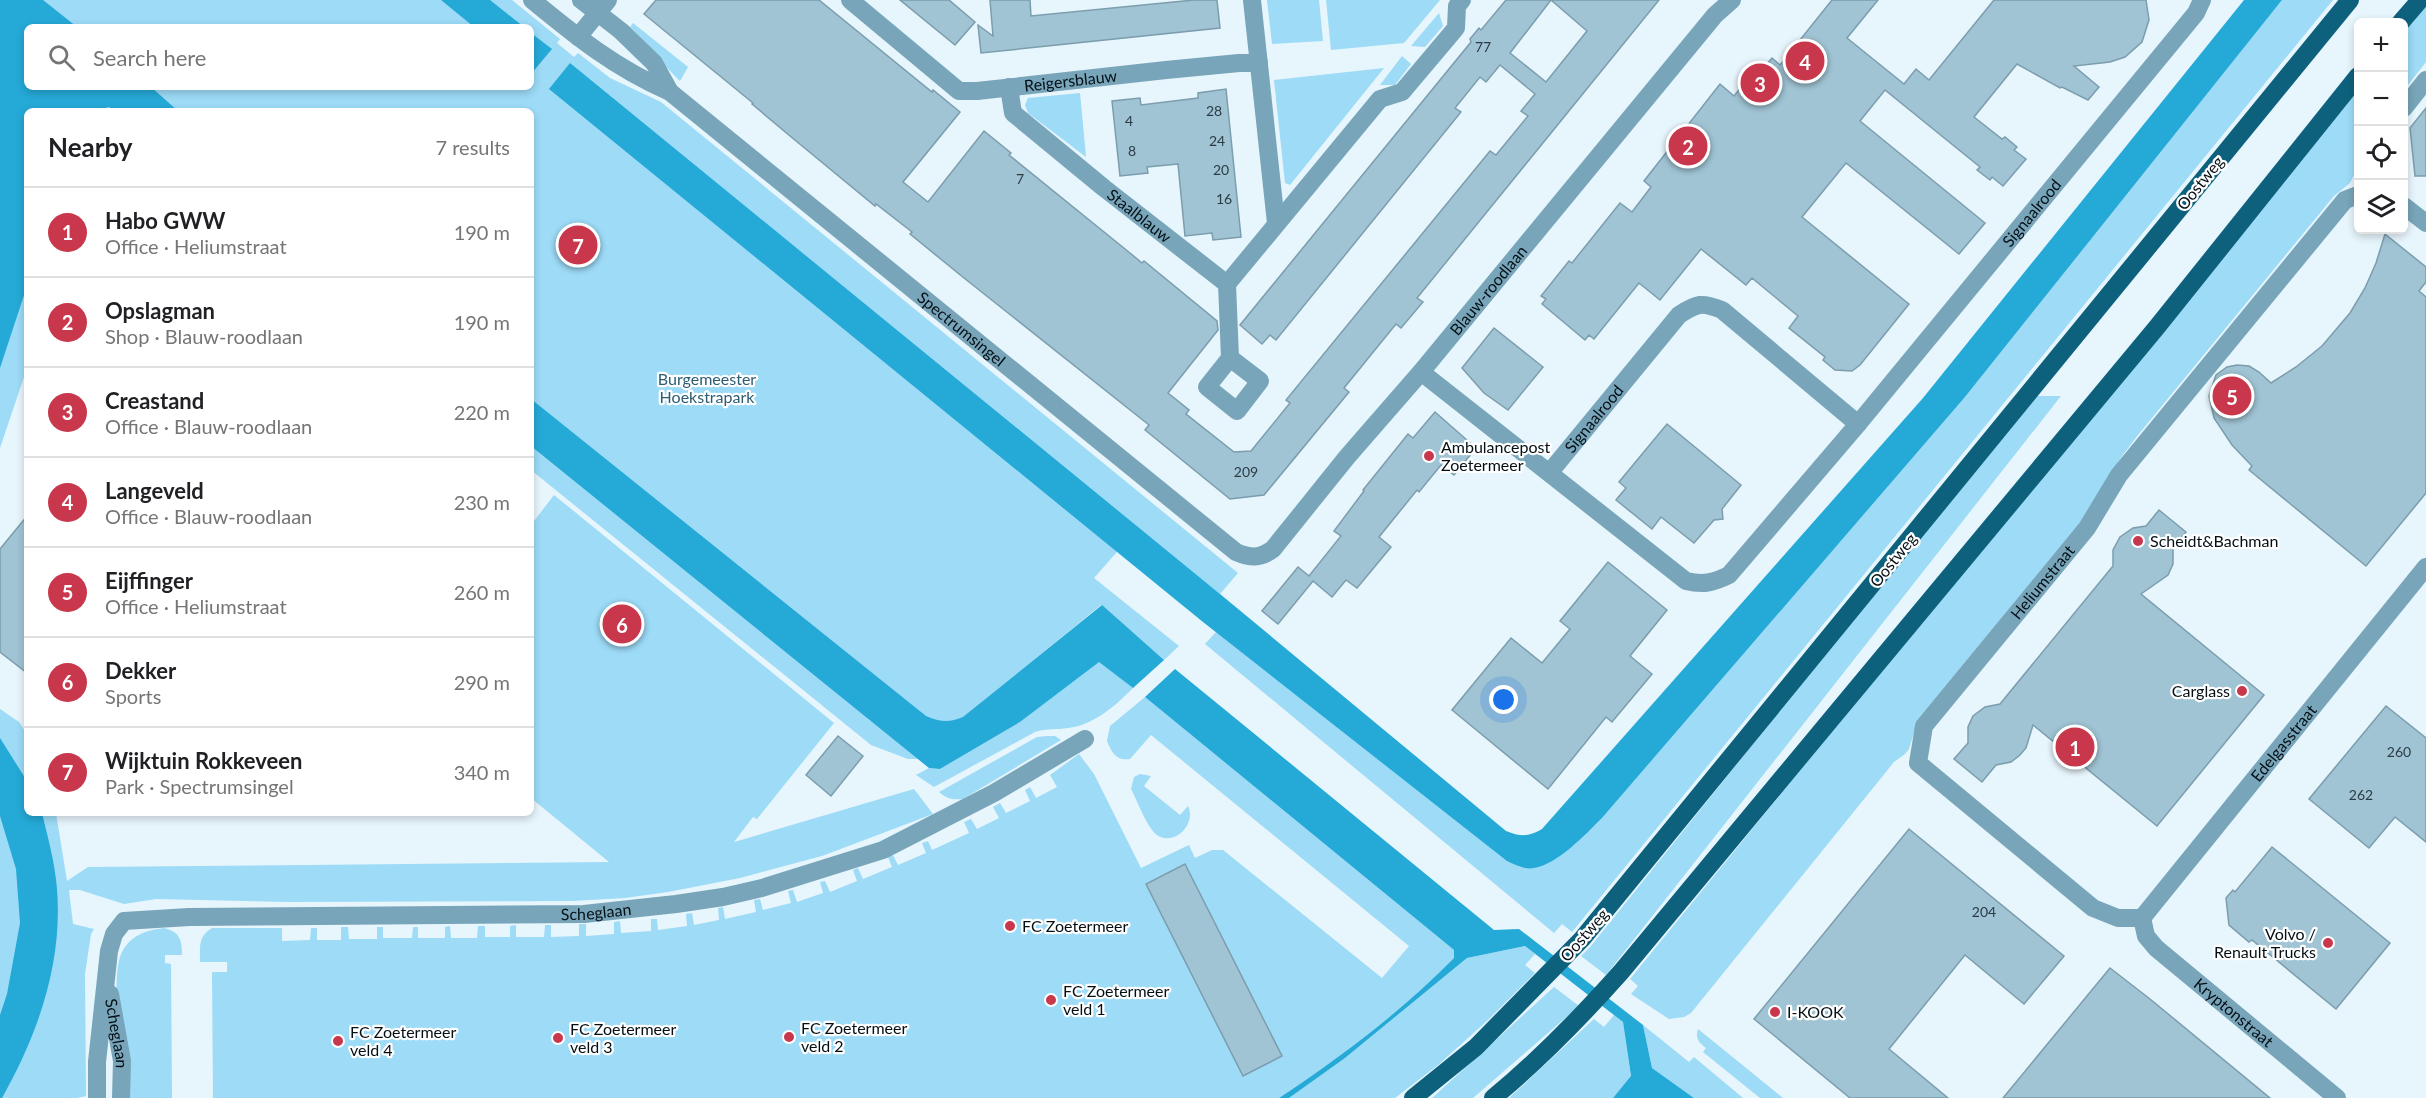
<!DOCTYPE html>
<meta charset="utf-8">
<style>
body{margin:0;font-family:Lato,sans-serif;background:#f6f6f6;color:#202124}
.controls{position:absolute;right:18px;top:18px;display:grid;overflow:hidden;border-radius:9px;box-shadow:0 3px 9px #0003}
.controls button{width:54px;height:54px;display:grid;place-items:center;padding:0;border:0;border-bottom:2px solid #e0e0e0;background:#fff;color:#202124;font:30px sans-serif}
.you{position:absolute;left:1504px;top:700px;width:21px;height:21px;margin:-15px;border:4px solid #fff;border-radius:50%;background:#1a73e8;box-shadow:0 0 0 9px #1a73e833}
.badge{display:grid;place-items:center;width:39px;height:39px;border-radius:50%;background:#c8374b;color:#fff;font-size:20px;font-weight:700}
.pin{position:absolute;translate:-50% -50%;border:3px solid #fff;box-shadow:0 2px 6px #0006}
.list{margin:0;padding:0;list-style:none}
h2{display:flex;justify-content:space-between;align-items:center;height:78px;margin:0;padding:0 24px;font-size:26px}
h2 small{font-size:20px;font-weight:400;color:#757577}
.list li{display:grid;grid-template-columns:39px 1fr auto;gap:18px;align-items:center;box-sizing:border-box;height:90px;padding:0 24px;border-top:2px solid #e0e0e0}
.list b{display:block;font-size:22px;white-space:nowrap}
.list p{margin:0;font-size:20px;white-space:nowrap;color:#757577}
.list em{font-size:20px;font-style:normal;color:#757577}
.icon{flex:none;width:33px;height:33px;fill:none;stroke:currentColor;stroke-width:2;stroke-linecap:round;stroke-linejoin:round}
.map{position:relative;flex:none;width:2426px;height:1098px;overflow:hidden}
.search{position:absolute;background:#fff;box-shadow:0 3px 9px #0003;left:24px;top:24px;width:510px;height:66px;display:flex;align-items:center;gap:15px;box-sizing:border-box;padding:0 21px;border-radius:9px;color:#757577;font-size:22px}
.panel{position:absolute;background:#fff;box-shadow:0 3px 9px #0003;left:24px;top:108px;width:510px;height:708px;border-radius:9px}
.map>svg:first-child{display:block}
.green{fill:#9ddbf7;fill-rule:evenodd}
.water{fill:#25a9d7}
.building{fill:#a0c4d4;stroke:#7b9dad;stroke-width:1.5;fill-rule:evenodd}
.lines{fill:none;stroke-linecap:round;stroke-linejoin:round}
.minor{stroke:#78a5b9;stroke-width:18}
.major{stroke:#0e617d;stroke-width:18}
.poi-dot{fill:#c8374b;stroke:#fff;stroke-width:2}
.labels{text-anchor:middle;stroke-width:4.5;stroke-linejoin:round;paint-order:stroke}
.number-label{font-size:14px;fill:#2b3c45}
.street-label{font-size:16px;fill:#040f15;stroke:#fff}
.park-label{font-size:16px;fill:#2d5d72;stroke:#fff}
.poi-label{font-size:16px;fill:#040f15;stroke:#fff;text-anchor:start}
</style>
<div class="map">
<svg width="2426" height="1098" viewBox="0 0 2426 1098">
<rect width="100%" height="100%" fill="#e7f5fc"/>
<g class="green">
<path d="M0 0H512L560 39 557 43 574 57 578 53 610 78 661 102 1238 573 1220 594 1138 528 1094 578 1179 646 1164 660 1101 605 982 702 929 759H908L871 745 531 470V111H27V368L0 448ZM27 27H531V87H27Z"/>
<path d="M1267 0H1319L1323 41 1272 44Z"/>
<path d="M1326 0H1440L1404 43 1331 50Z"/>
<path d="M2282 0H2333L1572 932 1562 924 1554 933 1205 644 1216 632 1520 867C1553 872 1580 839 1602 818L1965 397Z"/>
<path d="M2426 3V62L2404 90V30Z"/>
<path d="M1439 13 1443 26 1425 47 1411 46Z"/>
<path d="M633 23 688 67 680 81C662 64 648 44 630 27Z"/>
<path d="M1402 56 1411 64 1395 85H1380Z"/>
<path d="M1384 68 1290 185 1285 183 1274 80Z"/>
<path d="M2358 86V167L2350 183 2334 196 2316 218 2138 435 2122 456 2080 523 1918 719 1909 749 1905 754 1894 762 1691 1013 1684 1017 1669 1019 1631 994 1638 986 1630 979Z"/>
<path d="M1080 93 1086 157 1028 113 1025 105 1028 98Z"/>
<path d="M2032 396H2061L1606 975 1581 956 1591 946Z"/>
<path d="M554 495 834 723 757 819 753 817 734 842 914 789 933 814 822 856 740 878 668 892 625 898 572 901 288 902 156 899 124 904 80 890H69L73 924 94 929 91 934 85 974 86 1096 77 1098H0V709L19 722 27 734V813H56L67 881 88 867 609 862 531 798V525Z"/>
<path d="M1099 661 1133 688C1115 706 1094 725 1068 728 1056 730 1047 728 1035 732L934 787 916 775 929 768 940 769 1020 722Z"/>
<path d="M1145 697 1454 950V958C1402 1011 1341 1057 1279 1098H213L212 972H227V962H200C200 947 198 936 212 928H282V941L310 940 311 928H317V940H341V927H348L349 939H377V927H383V938H412L413 927H418V938H445V927L450 926 451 938H477L478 926H485V937H510V926L516 925V937H544L545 925H551V937L579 936V924H586V936L614 934V922L620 921 621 933 651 931V919H657L658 930 687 926 686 914 692 913 694 925 719 920 718 908 723 907 725 919 756 912 754 900 760 899 763 910 791 903 788 891 793 890 797 902 823 893 820 882 825 881 830 892 857 881 853 870 858 868 863 879 892 867 888 857 893 855 898 865 926 853 922 843 928 841 932 850 969 833 964 822 971 819 977 829 999 818 993 807 1000 803 1006 813 1030 801 1025 790 1030 787 1036 798 1057 787 1050 775 1079 754 1094 774 1141 868 1189 845 1195 858 1212 850H1223L1382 978 1409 946 1151 735 1130 759C1116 761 1112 753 1107 741L1110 726Z"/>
<path d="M1047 736H1055L1061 740 963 799C953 800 947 799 939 792L1037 737Z"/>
<path d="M1140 774 1151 776 1144 786 1180 815 1188 806C1197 824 1174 847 1157 835 1147 828 1137 800 1131 789L1134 777Z"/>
<path d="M164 928C180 932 182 940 182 955H165V963L171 964 172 1098H126C123 1067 109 977 122 952 131 935 147 930 164 928Z"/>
<path d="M1525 946 1535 954 1525 965 1535 973 1488 1020 1438 1065 1395 1098H1289L1345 1058 1467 958Z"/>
<path d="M1554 987 1579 1006 1473 1098H1432Z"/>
<path d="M1614 1015 1623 1022 1631 1077 1613 1098H1509L1594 1019 1604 1027Z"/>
<path d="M1643 1025 1689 1062 1694 1057 1743 1098H1694L1652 1068Z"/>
<path d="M1698 1029 1783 1098H1760L1703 1052 1706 1048C1699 1043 1695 1038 1698 1029Z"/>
</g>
<g class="water">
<path d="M0 0H43L77 27H27V87H151L178 111H116L109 107 94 111H27V286L0 368Z"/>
<path d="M441 0H490L524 27H474Z"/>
<path d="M2244 0H2282L1965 397 1602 818C1585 835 1558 864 1534 868 1525 870 1516 865 1507 861L1203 622 549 89 570 63 1220 594 1506 831C1521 837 1528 837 1542 829L1923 398Z"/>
<path d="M531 33 552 49 531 74Z"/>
<path d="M531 399 926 716C940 722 949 723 963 717L1102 605 1164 660 1133 688 1099 662 1020 722 940 769 929 768 531 446Z"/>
<path d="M1175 669 1494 930 1519 929 1643 1025 1652 1068 1694 1098H1613L1631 1076 1623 1022 1525 946 1467 958 1345 1058 1289 1098H1279C1341 1057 1402 1011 1454 958V950L1145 697Z"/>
<path d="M0 738 27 781V813H42C48 838 55 863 57 889 63 963 38 1034 2 1098H0V1015L7 994 20 923 16 869 0 816Z"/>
</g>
<g class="building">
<path d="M656 0H819L932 92 933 90 960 112 903 182 928 202 984 131 1011 153 1009 155 1130 253 1142 263 1144 261 1217 321 1218 330 1168 393 1189 410 1186 414 1234 452 1251 451 1290 403 1286 400 1490 151 1496 155 1528 116 1521 111 1535 94 1500 65 1486 82 1480 77 1455 108 1461 112 1276 340 1270 335 1262 344 1240 325 1471 42 1470 39 1479 28 1481 30 1506 0H1659L1417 298 1423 302 1401 328 1396 324 1344 388 1349 392 1264 495 1230 499 1145 430 1149 425 964 278 910 234 912 232 876 204 875 206 790 136 752 104 753 103 644 14ZM1551 0 1587 31 1546 82 1510 53Z"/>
<path d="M900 0H949L975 22 955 45Z"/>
<path d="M990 0H1030L1031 16 1194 0H1217L1220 28 981 53 978 25 993 36Z"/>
<path d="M1832 0H1878L1847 38 1904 84 1916 69 1929 80 1994 0H2146L2149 20 2142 42 2125 57 2110 62 2074 66 2099 87 2088 100 2062 87 2060 88 2017 64 1974 117 2002 139 2005 137 2017 147 2014 150 2026 159 2003 186 1992 177 1990 180 1977 170 1980 167 1885 90 1860 121 1985 223 1959 254 1846 163 1802 217 1909 304 1860 365 1852 371 1835 370 1823 360 1825 357 1789 328 1798 316 1752 278 1746 285 1701 249 1660 300 1639 283 1594 339 1589 335 1585 340 1542 304 1546 299 1541 296 1569 261 1572 263 1620 203 1632 212 1651 187 1644 181 1720 84 1734 96 1762 62 1766 65 1772 58 1780 65Z"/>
<path d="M1226 89 1241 237 1213 240 1212 233 1185 236 1178 164 1147 167 1148 173 1120 176 1112 101 1140 98 1141 105 1198 98V93Z"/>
<path d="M2426 108V176H2415L2410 128Z"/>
<path d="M2385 234 2426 267V282L2419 291 2426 297V493L2366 566 2249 470 2252 466 2232 445 2214 418 2209 396 2216 375 2227 367 2237 365 2249 366 2259 372 2271 383 2296 367 2322 346 2350 313 2365 288 2376 263Z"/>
<path d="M1494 328 1543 367 1508 410 1484 393 1462 368Z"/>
<path d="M1435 412 1476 448 1454 475 1441 465 1419 492 1417 490 1379 537 1391 547 1357 588 1346 580 1332 597 1313 581 1278 624 1262 611 1298 567 1309 576 1341 536 1334 531 1364 491 1363 490 1408 434 1413 438Z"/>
<path d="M1667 424 1741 485 1722 509 1723 519 1714 520 1694 543 1661 517 1652 529 1616 500 1626 488 1619 482Z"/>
<path d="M2159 510 2186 532 2173 549V564L2168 575 2141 594 2264 695 2157 826 2033 725 2026 748 2020 755 2011 762 1996 765 1982 782 1954 759 1968 743V727L1973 716 1985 707 2000 704 2113 566V550L2120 537 2133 528 2146 526Z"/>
<path d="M27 516V673L0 652V549Z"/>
<path d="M1608 562 1667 610 1630 656 1652 674 1612 722 1606 717 1548 789 1452 710 1511 638 1542 663 1570 629 1560 621Z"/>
<path d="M2386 706 2426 738V842L2395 817 2369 848 2309 799Z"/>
<path d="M838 736 863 756 831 796 806 775Z"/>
<path d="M1909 829 2064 956 2024 1004 1965 955 1889 1049 1948 1098H1850L1754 1019Z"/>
<path d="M2272 847 2390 943 2336 1009 2252 940 2249 942 2229 925 2226 898 2233 890 2235 892Z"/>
<path d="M1185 864 1282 1056 1243 1076 1146 884Z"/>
<path d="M2110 968 2150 999 2270 1098H2003Z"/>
</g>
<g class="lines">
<g class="minor">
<path id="s1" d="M532 0C577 37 615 68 670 92L1236 552C1250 558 1260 559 1273 549L1347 457 1421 372 1715 15 1732 0"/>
<path d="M581 0 621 31 654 63 670 92"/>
<path id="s2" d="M850 0 959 91H977L1166 70 1239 63H1259"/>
<path d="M1252 0 1276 223"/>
<path d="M578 37 608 0"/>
<path id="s3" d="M1009 87 1013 113 1104 188 1227 284"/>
<path d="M2404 108 2426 80"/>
<path d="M2404 206 2426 223"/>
<path d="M1227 284 1380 99 1402 92 1456 28 1457 6 1462 0"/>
<path d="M1227 284 1230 358 1207 387 1237 411 1260 381 1230 358"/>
<path id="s4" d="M1421 372 1686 581C1703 585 1713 583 1729 575L1858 424 2196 13 2202 0"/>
<path id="s5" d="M1550 472 1679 315C1697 303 1702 302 1722 310L1858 424"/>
<path id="s6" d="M2142 918H2118L2093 908 1918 763 1924 726 2087 528 2119 475 2345 200 2358 195"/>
<path id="s7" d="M2142 918 2426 567"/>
<path id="s8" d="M2142 918 2146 936 2156 948 2337 1098"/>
<path id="s9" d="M110 994 122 1061 121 1098"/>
<path id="s10" d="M97 1098V1062L109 951 114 934 124 921 189 917 584 914 676 904 723 897 762 888 883 850 994 793 1085 739"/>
</g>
<g class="major">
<path d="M2401 22 2420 0"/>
<path d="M1413 1098 1476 1047 1582 939 2350 0"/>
<path d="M1493 1098C1539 1060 1581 1017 1621 972L2157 327 2358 76"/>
</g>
</g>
<g class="poi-dot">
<circle cx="1429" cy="456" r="6"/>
<circle cx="2138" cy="541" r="6"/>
<circle cx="2242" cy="691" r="6"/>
<circle cx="1010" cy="926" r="6"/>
<circle cx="2328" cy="943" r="6"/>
<circle cx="1051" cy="1000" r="6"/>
<circle cx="1775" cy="1012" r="6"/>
<circle cx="789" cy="1037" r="6"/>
<circle cx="558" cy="1038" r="6"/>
<circle cx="338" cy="1041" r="6"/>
</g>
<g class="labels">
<g class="number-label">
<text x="1483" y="52">77</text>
<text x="1214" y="116">28</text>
<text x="1129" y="126">4</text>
<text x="1217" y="146">24</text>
<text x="1132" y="156">8</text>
<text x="1221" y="175">20</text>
<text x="1020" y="184">7</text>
<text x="1224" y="204">16</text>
<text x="1246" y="477">209</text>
<text x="2399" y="757">260</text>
<text x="2361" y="800">262</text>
<text x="1984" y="917">204</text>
</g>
<g class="street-label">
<text dy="6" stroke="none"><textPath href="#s2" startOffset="254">Reigersblauw</textPath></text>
<text transform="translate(2200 183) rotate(-51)" y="6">Oostweg</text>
<text dy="6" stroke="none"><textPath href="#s4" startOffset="854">Signaalrood</textPath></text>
<text dy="6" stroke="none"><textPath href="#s3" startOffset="189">Staalblauw</textPath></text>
<text dy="6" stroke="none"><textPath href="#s1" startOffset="1272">Blauw-roodlaan</textPath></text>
<text dy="6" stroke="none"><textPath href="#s1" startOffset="542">Spectrumsingel</textPath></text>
<text dy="6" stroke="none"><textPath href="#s5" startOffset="69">Signaalrood</textPath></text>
<text transform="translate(1893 560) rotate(-51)" y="6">Oostweg</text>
<text dy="6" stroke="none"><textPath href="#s6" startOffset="502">Heliumstraat</textPath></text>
<text dy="6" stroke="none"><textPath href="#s7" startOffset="225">Edelgasstraat</textPath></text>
<text dy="6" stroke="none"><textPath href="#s10" startOffset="654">Scheglaan</textPath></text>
<text transform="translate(1584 935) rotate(-49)" y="6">Oostweg</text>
<text dy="6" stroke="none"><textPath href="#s8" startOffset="135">Kryptonstraat</textPath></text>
<text dy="6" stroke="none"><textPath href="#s9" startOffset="40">Scheglaan</textPath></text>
</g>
<g class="park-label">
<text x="707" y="385">Burgemeester<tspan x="707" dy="18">Hoekstrapark</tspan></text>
</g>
<g class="poi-label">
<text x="1441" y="453">Ambulancepost<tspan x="1441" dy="18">Zoetermeer</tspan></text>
<text x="2150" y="547">Scheidt&amp;Bachman</text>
<text x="2230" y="697" text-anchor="end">Carglass</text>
<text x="1022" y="932">FC Zoetermeer</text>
<text x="2316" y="940" text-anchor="end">Volvo /<tspan x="2316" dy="18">Renault Trucks</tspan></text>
<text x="1063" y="997">FC Zoetermeer<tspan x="1063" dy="18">veld 1</tspan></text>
<text x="1787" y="1018">I-KOOK</text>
<text x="801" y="1034">FC Zoetermeer<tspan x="801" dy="18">veld 2</tspan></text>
<text x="570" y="1035">FC Zoetermeer<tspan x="570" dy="18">veld 3</tspan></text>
<text x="350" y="1038">FC Zoetermeer<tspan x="350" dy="18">veld 4</tspan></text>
</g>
</g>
</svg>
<div class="controls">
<button>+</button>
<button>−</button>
<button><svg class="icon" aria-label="locate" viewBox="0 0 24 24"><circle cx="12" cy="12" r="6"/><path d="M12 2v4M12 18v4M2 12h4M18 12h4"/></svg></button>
<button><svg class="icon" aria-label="layers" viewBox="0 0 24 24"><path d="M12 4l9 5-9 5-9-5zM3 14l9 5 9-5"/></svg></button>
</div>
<div class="you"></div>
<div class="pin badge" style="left:2075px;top:747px">1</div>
<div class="pin badge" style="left:1688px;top:146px">2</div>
<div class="pin badge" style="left:1760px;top:83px">3</div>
<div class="pin badge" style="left:1805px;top:61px">4</div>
<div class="pin badge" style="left:2232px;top:396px">5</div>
<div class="pin badge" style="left:622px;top:624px">6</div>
<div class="pin badge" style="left:578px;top:245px">7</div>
<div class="search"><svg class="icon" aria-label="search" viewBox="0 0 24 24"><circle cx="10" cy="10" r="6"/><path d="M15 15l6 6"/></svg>Search here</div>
<section class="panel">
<h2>Nearby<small>7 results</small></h2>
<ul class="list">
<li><span class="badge">1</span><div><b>Habo GWW</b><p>Office · Heliumstraat</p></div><em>190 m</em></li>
<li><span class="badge">2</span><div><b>Opslagman</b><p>Shop · Blauw-roodlaan</p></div><em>190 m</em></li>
<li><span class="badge">3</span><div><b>Creastand</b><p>Office · Blauw-roodlaan</p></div><em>220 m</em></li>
<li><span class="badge">4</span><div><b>Langeveld</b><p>Office · Blauw-roodlaan</p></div><em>230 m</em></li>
<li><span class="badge">5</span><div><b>Eijffinger</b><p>Office · Heliumstraat</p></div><em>260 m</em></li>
<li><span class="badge">6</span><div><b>Dekker</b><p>Sports</p></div><em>290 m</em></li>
<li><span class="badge">7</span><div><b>Wijktuin Rokkeveen</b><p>Park · Spectrumsingel</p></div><em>340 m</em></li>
</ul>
</section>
</div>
